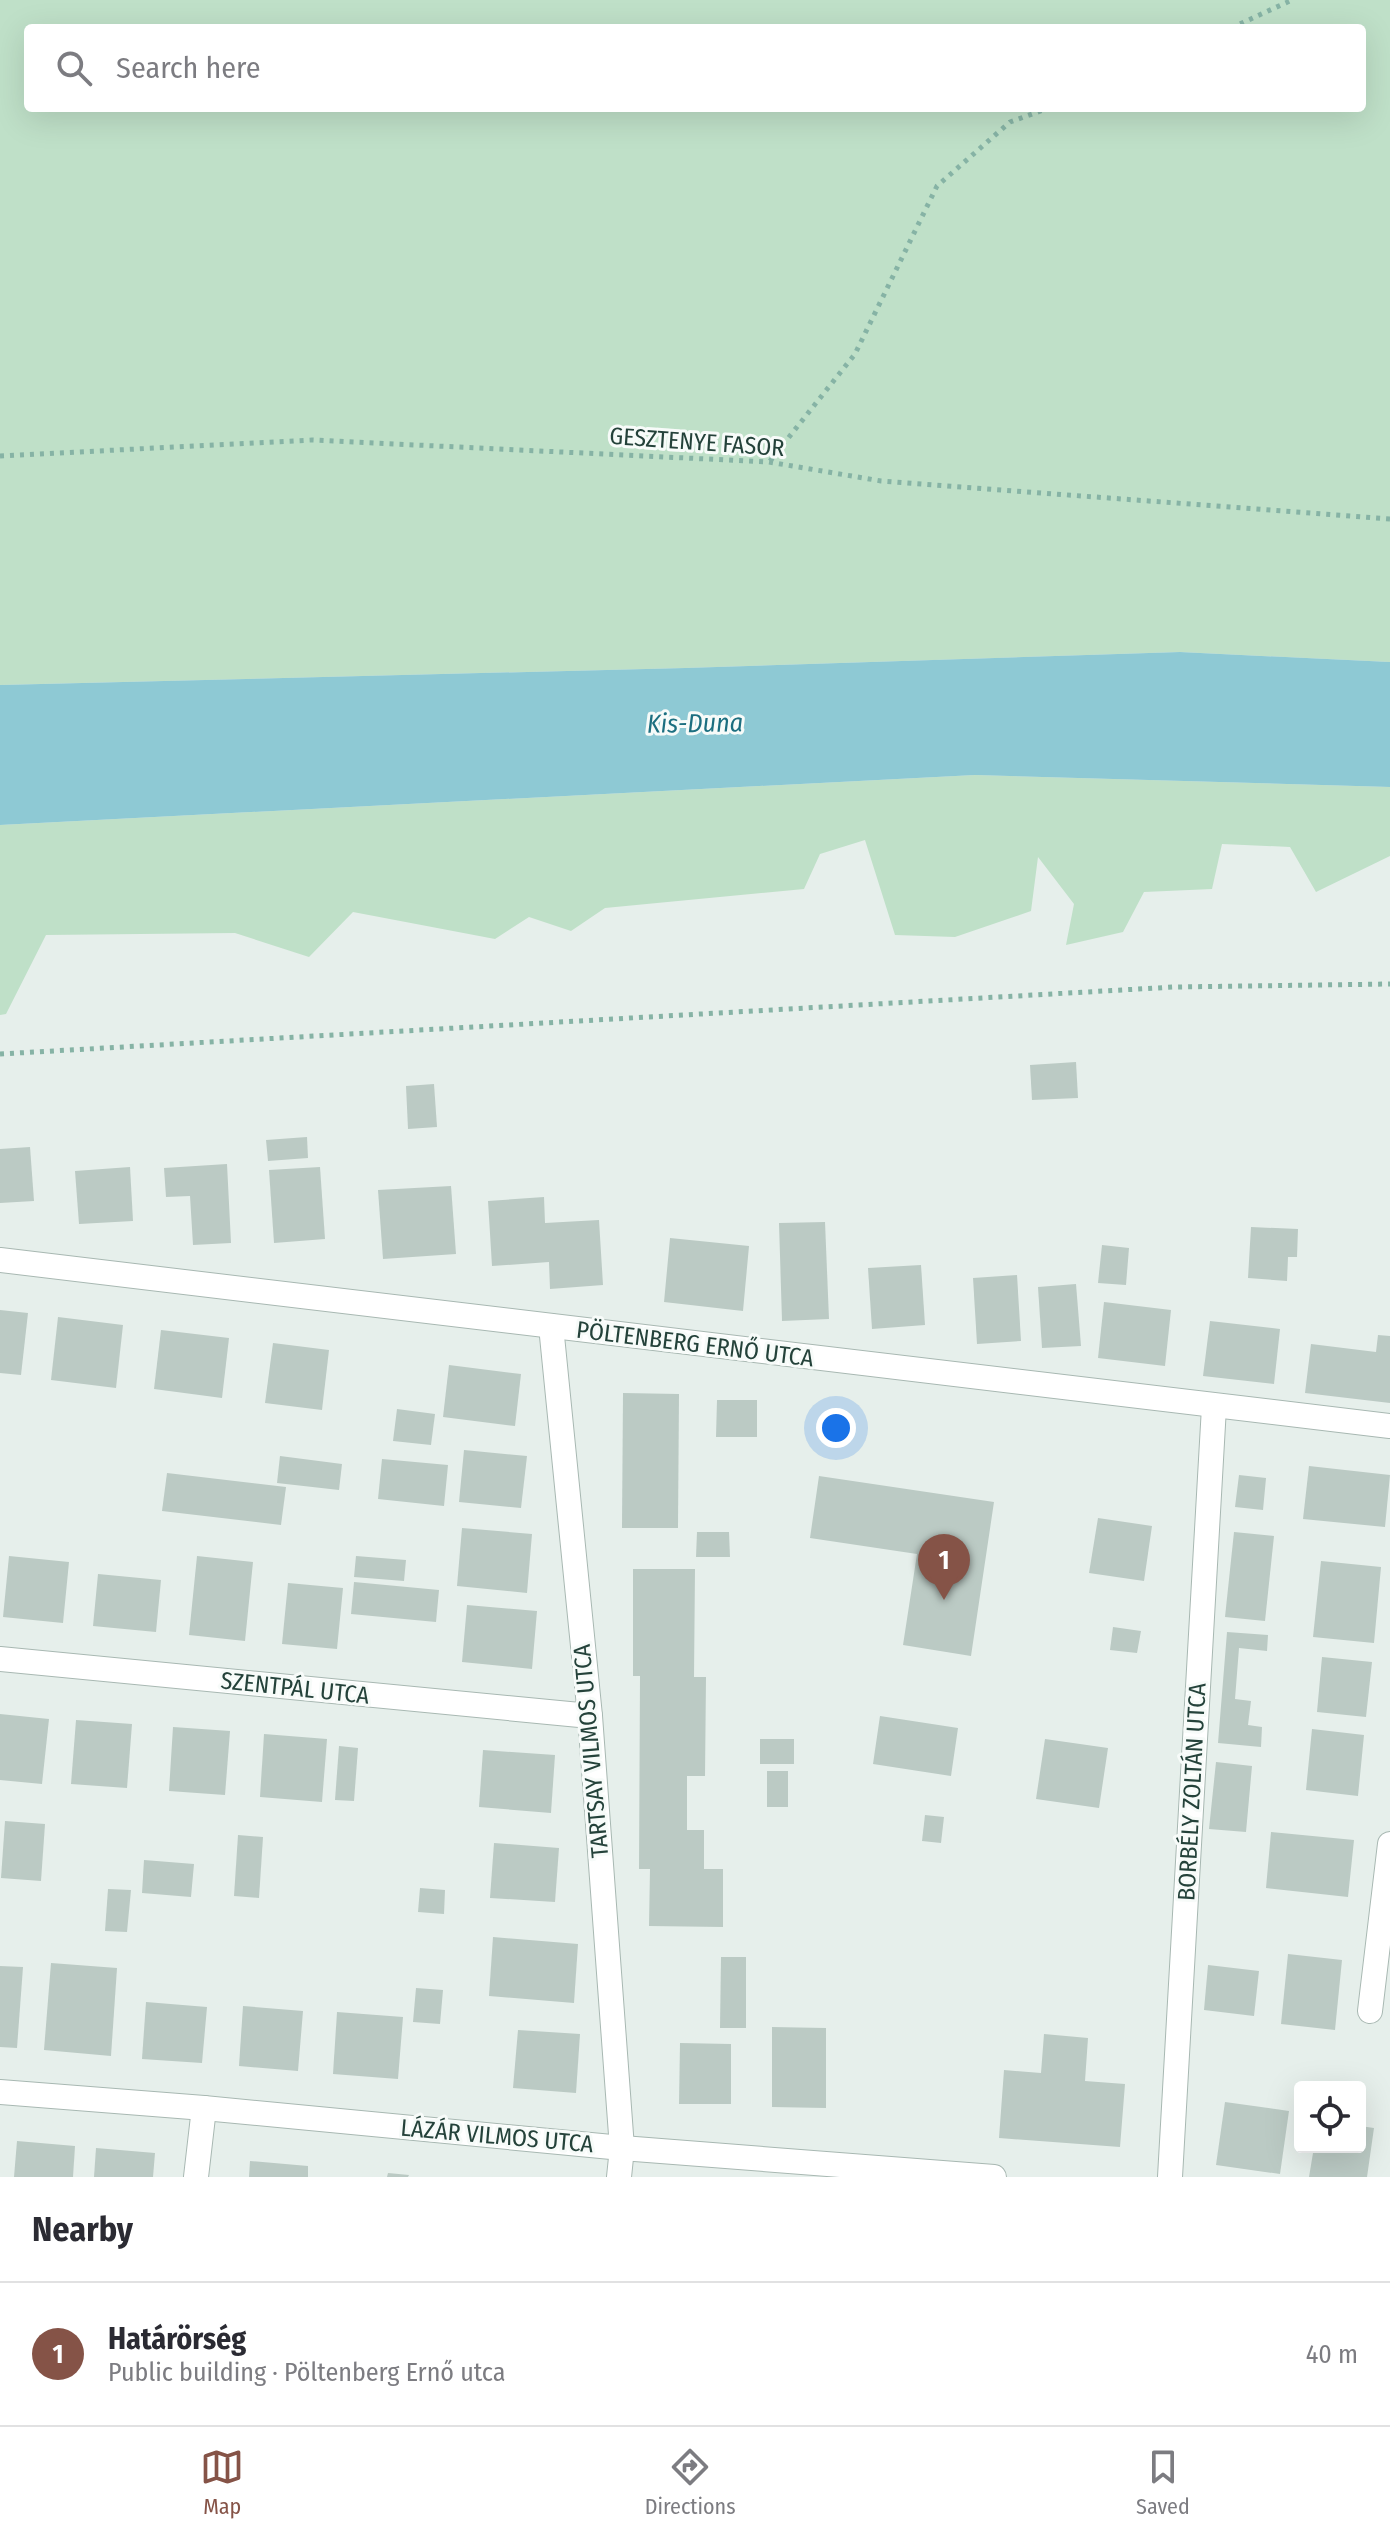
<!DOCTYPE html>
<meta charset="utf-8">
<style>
body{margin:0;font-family:"Fira Sans Condensed",sans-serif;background:#f2f2f3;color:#2b2b33}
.controls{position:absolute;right:24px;bottom:24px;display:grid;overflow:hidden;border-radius:8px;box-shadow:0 8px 32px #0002}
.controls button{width:72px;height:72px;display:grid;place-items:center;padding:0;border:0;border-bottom:2px solid #e1e1e2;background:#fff;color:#2b2b33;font:40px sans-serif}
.you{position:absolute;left:836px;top:1428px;width:28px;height:28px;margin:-20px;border:6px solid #fff;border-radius:50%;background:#1a73e8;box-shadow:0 0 0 12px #1a73e833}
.badge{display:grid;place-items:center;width:52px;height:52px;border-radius:50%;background:#855347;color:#fff;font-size:26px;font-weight:700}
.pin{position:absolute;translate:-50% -66px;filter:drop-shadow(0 2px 4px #0008)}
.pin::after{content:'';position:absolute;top:42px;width:28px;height:24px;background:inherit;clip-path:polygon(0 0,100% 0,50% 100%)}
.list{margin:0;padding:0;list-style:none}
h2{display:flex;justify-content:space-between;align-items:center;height:104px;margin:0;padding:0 32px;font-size:34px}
h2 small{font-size:26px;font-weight:400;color:#7c7c81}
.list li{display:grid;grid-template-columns:52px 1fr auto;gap:24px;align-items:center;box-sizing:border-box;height:144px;padding:0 32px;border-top:2px solid #e1e1e2}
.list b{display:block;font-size:30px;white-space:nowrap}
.list p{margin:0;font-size:26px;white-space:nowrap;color:#7c7c81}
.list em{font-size:26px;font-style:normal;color:#7c7c81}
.icon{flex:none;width:44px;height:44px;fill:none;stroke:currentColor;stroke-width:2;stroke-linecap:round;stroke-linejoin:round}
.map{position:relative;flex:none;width:1390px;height:2177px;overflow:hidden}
.search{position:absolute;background:#fff;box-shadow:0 8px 32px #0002;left:24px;right:24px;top:24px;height:88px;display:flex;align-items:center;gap:20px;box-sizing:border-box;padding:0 28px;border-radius:8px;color:#7c7c81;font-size:30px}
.sheet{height:248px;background:#fff}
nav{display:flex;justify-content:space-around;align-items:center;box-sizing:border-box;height:112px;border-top:2px solid #e1e1e2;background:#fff;font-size:22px;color:#7c7c81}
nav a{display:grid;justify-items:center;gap:4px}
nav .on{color:#855347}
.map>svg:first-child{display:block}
.green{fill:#bfe0c8;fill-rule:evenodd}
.water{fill:#8ec9d4}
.building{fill:#bbcac4}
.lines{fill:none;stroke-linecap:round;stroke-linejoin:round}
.minor-casing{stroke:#a8b8b2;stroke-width:26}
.path{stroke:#86b3a5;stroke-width:5;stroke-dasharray:4 6;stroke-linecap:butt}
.minor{stroke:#fff;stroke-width:24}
.labels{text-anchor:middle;stroke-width:6;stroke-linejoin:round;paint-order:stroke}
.street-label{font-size:24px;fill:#24423a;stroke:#f7fbf9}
.water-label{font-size:26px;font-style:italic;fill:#1c6f80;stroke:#f7fbf9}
</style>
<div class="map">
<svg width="1390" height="2177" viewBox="0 0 1390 2177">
<rect width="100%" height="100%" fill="#e6efeb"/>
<g class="green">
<path d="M0 0H1390V662L1180 652 685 668 0 685ZM28 28H1362V108H28Z"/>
<path d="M975 775 1390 787V856L1316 892 1290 847 1222 844 1212 889 1144 892 1123 932 1066 945 1074 904 1038 857 1031 911 955 937 895 935 865 840 820 854 804 889 605 908 571 931 529 917 495 939 353 912 309 957 235 933 46 935 6 1014 0 1015V825Z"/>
</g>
<path class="water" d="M1180 652 1390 662V787L975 775 0 825V685L685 668Z"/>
<g class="building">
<path d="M1076 1062 1078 1098 1032 1100 1030 1065Z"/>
<path d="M434 1084 437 1127 408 1129 406 1086Z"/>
<path d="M307 1137 308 1158 268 1161 266 1140Z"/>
<path d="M30 1147 34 1201 0 1203V1149Z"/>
<path d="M227 1164 231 1243 193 1245 190 1196 166 1197 164 1168Z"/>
<path d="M130 1167 133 1221 79 1224 75 1171Z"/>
<path d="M320 1167 325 1239 274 1243 269 1170Z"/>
<path d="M451 1186 456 1254 383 1259 378 1190Z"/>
<path d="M544 1197 545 1223 599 1220 603 1285 550 1289 549 1262 492 1266 488 1201Z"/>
<path d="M825 1222 829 1319 782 1321 779 1223Z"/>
<path d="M1251 1227 1298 1229 1297 1257H1288L1287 1281 1248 1278Z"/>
<path d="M670 1238 749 1246 743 1311 664 1302Z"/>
<path d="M1102 1245 1129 1248 1126 1285 1098 1283Z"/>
<path d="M921 1265 925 1325 872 1329 868 1268Z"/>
<path d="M1017 1275 1021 1341 977 1344 973 1278Z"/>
<path d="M1076 1284 1081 1346 1042 1348 1038 1287Z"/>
<path d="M1104 1302 1171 1310 1165 1366 1098 1358Z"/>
<path d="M0 1310 28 1313 21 1375 0 1373Z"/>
<path d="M58 1317 123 1325 116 1388 51 1380Z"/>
<path d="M1210 1321 1280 1329 1274 1384 1203 1376Z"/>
<path d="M161 1330 229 1338 222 1398 154 1389Z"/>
<path d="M1378 1335 1390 1336V1403L1305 1393 1311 1344 1376 1352Z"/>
<path d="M273 1343 329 1350 322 1410 265 1403Z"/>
<path d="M449 1365 521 1374 515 1426 443 1417Z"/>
<path d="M623 1393 679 1394 678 1528H622Z"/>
<path d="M717 1400H757V1437H716Z"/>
<path d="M397 1409 435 1414 431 1445 393 1441Z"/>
<path d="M464 1450 527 1456 521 1508 459 1502Z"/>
<path d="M280 1456 342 1464 339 1490 277 1483Z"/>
<path d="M382 1459 448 1465 444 1506 378 1499Z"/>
<path d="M1309 1466 1390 1475 1385 1527 1303 1519Z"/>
<path d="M167 1473 286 1487 281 1525 162 1511Z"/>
<path d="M1239 1475 1266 1478 1263 1510 1235 1507Z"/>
<path d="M819 1476 994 1502 971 1656 903 1645 917 1554 810 1538Z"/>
<path d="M1098 1518 1152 1526 1144 1581 1089 1573Z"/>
<path d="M462 1528 532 1534 527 1593 457 1586Z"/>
<path d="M697 1532H729L730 1557H696Z"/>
<path d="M1234 1532 1274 1536 1265 1621 1225 1617Z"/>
<path d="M9 1556 69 1562 63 1623 3 1617Z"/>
<path d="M197 1556 253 1562 245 1641 189 1635Z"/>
<path d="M356 1556 406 1560 404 1581 354 1577Z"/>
<path d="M1321 1561 1381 1567 1374 1643 1313 1637Z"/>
<path d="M633 1569H695L694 1677H706L705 1776H687V1830H704V1869H723V1927L649 1926 650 1869H639L640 1676H633Z"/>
<path d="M98 1574 161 1580 156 1632 93 1626Z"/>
<path d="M354 1582 439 1590 436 1622 351 1614Z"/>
<path d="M288 1583 343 1588 337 1649 282 1644Z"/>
<path d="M467 1605 537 1611 532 1669 462 1662Z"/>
<path d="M1113 1627 1141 1631 1137 1653 1110 1650Z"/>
<path d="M1227 1632 1268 1635 1267 1651 1239 1648 1235 1699 1251 1701 1248 1725 1262 1727 1261 1747 1218 1743Z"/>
<path d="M1322 1657 1372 1662 1366 1717 1317 1712Z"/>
<path d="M0 1714 49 1719 42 1784 0 1780Z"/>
<path d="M880 1716 958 1728 951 1776 873 1764Z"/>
<path d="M76 1720 132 1724 127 1788 71 1784Z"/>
<path d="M173 1727 230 1731 225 1795 169 1791Z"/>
<path d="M1312 1729 1364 1735 1358 1796 1306 1790Z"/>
<path d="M264 1734 327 1739 322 1802 260 1797Z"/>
<rect x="760" y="1739" width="34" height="25"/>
<path d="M1045 1739 1108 1748 1099 1808 1036 1799Z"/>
<path d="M339 1746 358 1748 354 1801 335 1800Z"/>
<path d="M483 1750 555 1755 551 1813 479 1807Z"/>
<path d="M1216 1762 1252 1766 1246 1832 1209 1829Z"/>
<rect x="767" y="1771" width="21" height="36"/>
<path d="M925 1815 944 1817 941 1843 922 1841Z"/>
<path d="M5 1821 45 1824 41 1881 1 1878Z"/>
<path d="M1271 1832 1354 1840 1348 1897 1266 1888Z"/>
<path d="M238 1835 263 1837 259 1898 234 1896Z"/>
<path d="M494 1843 559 1848 555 1902 490 1898Z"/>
<path d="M144 1860 194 1864 191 1897 142 1893Z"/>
<path d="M420 1888 445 1890 444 1914 418 1912Z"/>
<path d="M108 1889 131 1890 127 1932 105 1931Z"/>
<path d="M493 1937 578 1944 574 2003 489 1996Z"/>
<path d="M1288 1954 1342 1960 1335 2030 1281 2024Z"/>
<path d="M721 1957H746V2028H720Z"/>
<path d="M51 1963 117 1968 111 2056 44 2050Z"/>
<path d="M1208 1965 1259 1971 1254 2016 1204 2010Z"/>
<path d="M0 1966 23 1967 17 2048 0 2047Z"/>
<path d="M416 1988 443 1990 440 2024 413 2022Z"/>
<path d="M146 2002 207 2007 202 2063 142 2059Z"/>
<path d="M243 2006 303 2011 298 2071 239 2066Z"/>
<path d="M337 2012 403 2017 398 2079 333 2074Z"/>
<path d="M772 2027 826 2028V2108L772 2107Z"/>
<path d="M518 2030 580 2034 576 2093 513 2088Z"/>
<path d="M1044 2034 1088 2038 1085 2081 1125 2084 1120 2147 999 2138 1004 2070 1041 2073Z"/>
<path d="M680 2043 731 2044V2104H679Z"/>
<path d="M1225 2102 1289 2111 1280 2174 1216 2165Z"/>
<path d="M1360 2126 1374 2128 1367 2177H1309L1314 2147H1360Z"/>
<path d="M17 2141 75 2146 73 2177H14Z"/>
<path d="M96 2148 155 2153 153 2177H94Z"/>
<path d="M250 2161 308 2166V2177H249Z"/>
<path d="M388 2173 409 2175 408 2177H387Z"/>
</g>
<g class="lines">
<g class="minor-casing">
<g id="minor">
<path d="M0 1260 1390 1426"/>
<path d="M551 1326 590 1716 622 2148 619 2177"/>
<path d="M0 1659 590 1716"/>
<path d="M1370 2011 1390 1844"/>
<path d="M0 2092 204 2108 622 2148 994 2177"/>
<path d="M196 2177 204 2108"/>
<path d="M1170 2177 1214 1407"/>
</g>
</g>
<g class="path">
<path d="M1231 28 1292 0"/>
<path d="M0 456 312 440 769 462 881 481 1390 519"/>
<path d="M770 461 855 354 937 186 1010 122 1049 108"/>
<path d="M0 1054 1174 987 1390 984"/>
</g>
<use href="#minor" class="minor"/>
</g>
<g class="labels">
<g class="street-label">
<text transform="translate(697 442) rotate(4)" y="8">GESZTENYE FASOR</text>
<text transform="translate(695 1344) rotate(7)" y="8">PÖLTENBERG ERNŐ UTCA</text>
<text transform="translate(295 1688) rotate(6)" y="8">SZENTPÁL UTCA</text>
<text transform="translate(591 1751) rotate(-95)" y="8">TARTSAY VILMOS UTCA</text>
<text transform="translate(1192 1792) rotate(-87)" y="8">BORBÉLY ZOLTÁN UTCA</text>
<text transform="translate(497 2136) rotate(5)" y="8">LÁZÁR VILMOS UTCA</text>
</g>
<g class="water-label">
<text transform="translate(695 723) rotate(-1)" y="9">Kis-Duna</text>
</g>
</g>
</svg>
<div class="controls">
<button><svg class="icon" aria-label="locate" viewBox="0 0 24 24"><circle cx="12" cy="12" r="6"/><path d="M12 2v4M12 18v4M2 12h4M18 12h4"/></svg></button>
</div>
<div class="you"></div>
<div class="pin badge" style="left:944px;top:1600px">1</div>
<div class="search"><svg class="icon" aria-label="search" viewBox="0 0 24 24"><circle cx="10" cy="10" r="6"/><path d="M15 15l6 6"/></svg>Search here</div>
</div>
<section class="sheet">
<h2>Nearby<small></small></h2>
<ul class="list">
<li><span class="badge">1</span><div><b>Határörség</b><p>Public building · Pöltenberg Ernő utca</p></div><em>40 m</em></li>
</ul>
</section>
<nav>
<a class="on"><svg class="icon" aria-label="map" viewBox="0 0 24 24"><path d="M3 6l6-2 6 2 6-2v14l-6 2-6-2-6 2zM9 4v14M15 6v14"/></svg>Map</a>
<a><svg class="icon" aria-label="directions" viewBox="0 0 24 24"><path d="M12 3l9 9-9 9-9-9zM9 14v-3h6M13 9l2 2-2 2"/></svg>Directions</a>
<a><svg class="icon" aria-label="saved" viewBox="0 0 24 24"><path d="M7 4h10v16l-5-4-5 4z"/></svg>Saved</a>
</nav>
